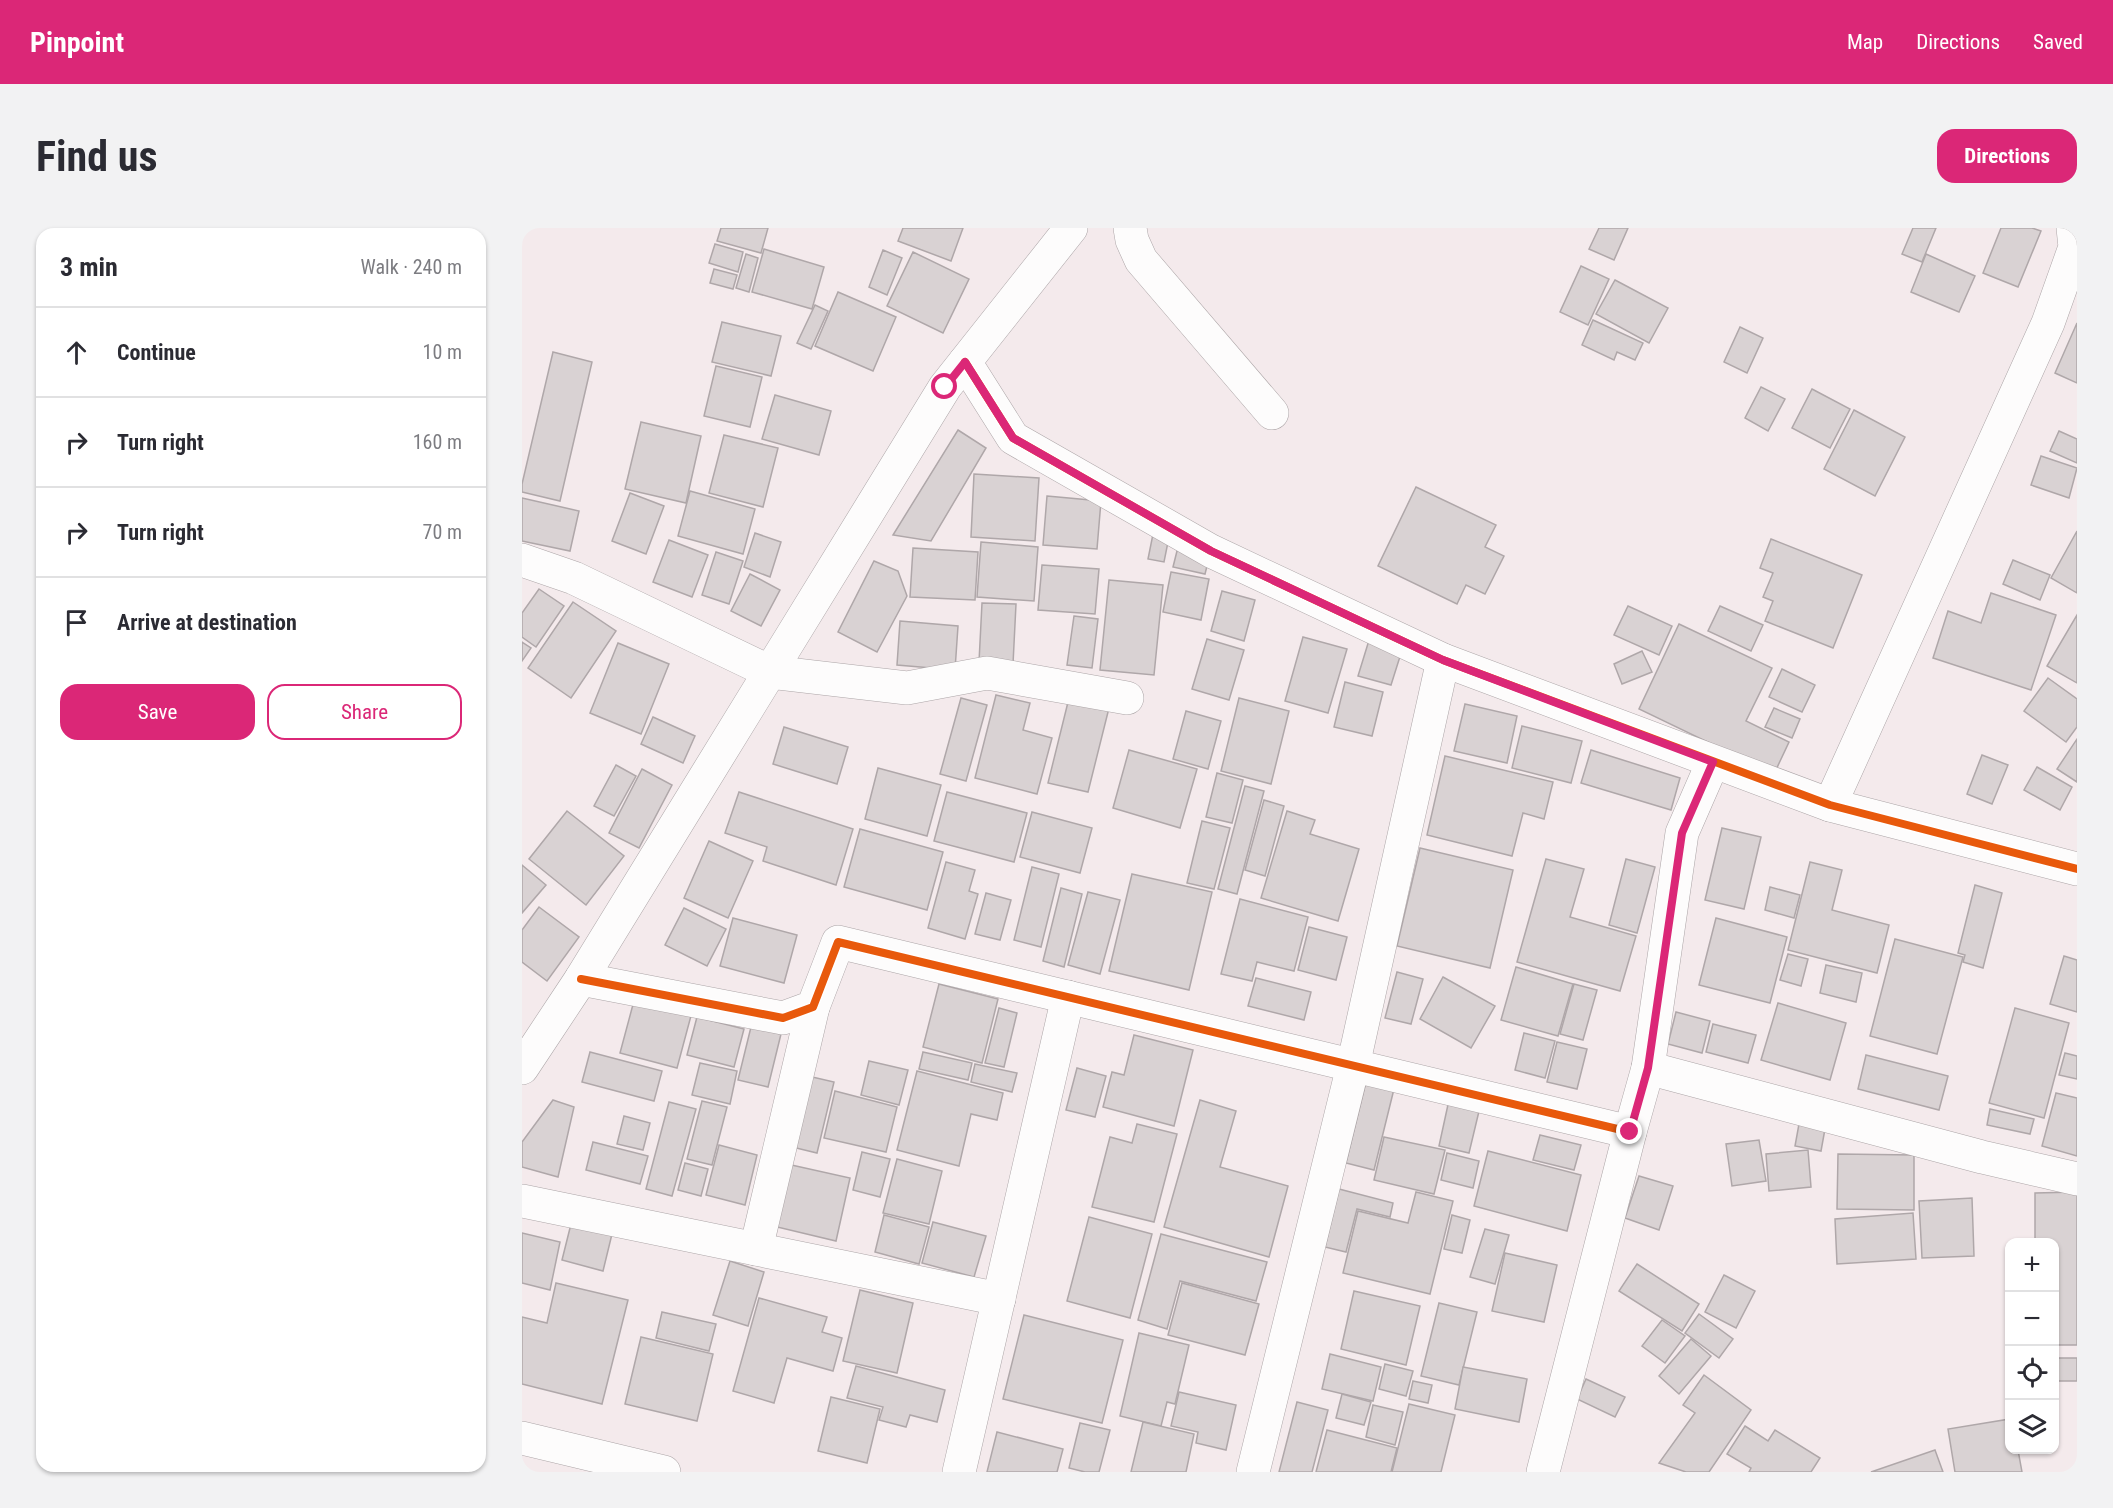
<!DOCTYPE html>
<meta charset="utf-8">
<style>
body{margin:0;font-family:"Roboto Condensed",sans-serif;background:#f2f2f3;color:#2b2b33}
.controls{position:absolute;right:18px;bottom:18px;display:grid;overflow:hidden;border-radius:12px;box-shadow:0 2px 4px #0004}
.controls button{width:54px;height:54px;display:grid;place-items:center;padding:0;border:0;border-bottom:2px solid #e1e1e2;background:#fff;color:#2b2b33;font:30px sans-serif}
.stop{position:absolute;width:18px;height:18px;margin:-14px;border:4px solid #db2777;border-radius:50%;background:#fff}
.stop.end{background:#db2777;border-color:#fff;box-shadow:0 2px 6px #0008}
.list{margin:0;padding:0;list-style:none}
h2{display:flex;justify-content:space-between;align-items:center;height:78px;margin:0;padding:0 24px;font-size:26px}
h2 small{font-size:20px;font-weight:400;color:#7c7c81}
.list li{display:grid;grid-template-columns:39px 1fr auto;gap:18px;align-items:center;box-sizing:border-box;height:90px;padding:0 24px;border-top:2px solid #e1e1e2}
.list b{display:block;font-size:22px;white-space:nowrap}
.list em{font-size:20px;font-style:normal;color:#7c7c81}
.actions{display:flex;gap:12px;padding:18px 24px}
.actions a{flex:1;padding:14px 0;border:2px solid #db2777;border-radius:18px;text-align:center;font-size:21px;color:#db2777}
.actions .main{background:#db2777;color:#fff}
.icon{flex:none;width:33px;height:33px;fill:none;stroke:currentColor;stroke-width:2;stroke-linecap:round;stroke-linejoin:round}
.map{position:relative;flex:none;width:1555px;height:1244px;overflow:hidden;border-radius:18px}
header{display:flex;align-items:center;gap:36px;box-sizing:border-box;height:84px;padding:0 30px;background:#db2777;color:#fff}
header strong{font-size:28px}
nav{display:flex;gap:33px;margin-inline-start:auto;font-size:21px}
.intro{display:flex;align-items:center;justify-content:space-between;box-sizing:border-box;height:144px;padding:0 36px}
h1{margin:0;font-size:42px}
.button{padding:15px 27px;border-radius:18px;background:#db2777;color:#fff;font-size:21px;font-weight:700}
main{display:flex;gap:36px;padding:0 36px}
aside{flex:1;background:#fff;border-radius:18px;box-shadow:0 2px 4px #0004}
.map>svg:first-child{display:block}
.building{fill:#d9d2d3;stroke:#afa7a9;stroke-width:1.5}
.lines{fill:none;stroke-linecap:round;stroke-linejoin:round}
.minor-casing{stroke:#aca5a7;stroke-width:34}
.minor{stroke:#fdfcfc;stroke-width:33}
.cycleway-casing{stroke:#fff;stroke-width:11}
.cycleway{stroke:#e8590c;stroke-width:8}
.route{stroke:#db2777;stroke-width:8}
</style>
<header>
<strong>Pinpoint</strong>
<nav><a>Map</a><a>Directions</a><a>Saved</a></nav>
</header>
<div class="intro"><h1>Find us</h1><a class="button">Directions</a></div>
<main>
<aside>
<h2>3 min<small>Walk · 240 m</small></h2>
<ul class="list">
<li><svg class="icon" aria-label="ahead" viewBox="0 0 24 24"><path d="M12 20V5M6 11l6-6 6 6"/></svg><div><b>Continue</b></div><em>10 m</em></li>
<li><svg class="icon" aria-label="right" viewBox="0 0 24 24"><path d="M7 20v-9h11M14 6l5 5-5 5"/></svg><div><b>Turn right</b></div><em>160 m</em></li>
<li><svg class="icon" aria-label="right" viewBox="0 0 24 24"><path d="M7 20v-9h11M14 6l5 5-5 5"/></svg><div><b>Turn right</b></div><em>70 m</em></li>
<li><svg class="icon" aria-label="arrive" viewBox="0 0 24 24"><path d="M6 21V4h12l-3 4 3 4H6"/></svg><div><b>Arrive at destination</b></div></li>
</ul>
<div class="actions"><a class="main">Save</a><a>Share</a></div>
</aside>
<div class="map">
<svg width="1555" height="1244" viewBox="0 0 1555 1244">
<rect width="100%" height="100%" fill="#f4eaec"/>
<g class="building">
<path d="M199 0H246L239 25 195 13Z"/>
<path d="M381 0H441L429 33 376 13Z"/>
<path d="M1077 0H1106L1092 32 1067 21Z"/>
<path d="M1391 0H1414L1400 34 1380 26Z"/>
<path d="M1479 0H1510L1519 3 1496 59 1461 45Z"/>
<path d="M193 16 221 24 216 44 187 35Z"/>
<path d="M242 21 302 39 290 81 230 64Z"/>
<path d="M361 22 380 30 365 67 347 59Z"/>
<path d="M391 24 447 51 421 105 365 78Z"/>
<path d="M224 26 236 30 227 64 214 60Z"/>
<path d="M1404 26 1453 48 1437 84 1389 64Z"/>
<path d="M1059 38 1087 51 1066 97 1038 84Z"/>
<path d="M192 41 215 47 211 61 188 55Z"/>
<path d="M1093 52 1146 80 1127 115 1074 86Z"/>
<path d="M316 64 374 89 351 143 293 118Z"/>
<path d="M293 77 306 83 289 121 275 115Z"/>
<path d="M1071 92 1121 115 1113 132 1095 124 1092 132 1060 117Z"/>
<path d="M200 94 259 108 249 148 190 134Z"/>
<path d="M1555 95V155L1533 145Z"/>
<path d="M1218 99 1241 110 1225 145 1202 134Z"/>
<path d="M31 124 70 134 38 273 0 264V256Z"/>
<path d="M194 138 240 149 228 199 182 188Z"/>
<path d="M1239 159 1263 171 1246 203 1223 190Z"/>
<path d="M1290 161 1328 181 1308 220 1270 200Z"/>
<path d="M253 167 309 183 297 227 240 211Z"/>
<path d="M1332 182 1383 209 1353 268 1302 241Z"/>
<path d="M119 194 179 208 164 275 103 261Z"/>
<path d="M436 202 464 220 409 313 371 307Z"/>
<path d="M1537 203 1555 211V235L1528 223Z"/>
<path d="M202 207 256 220 241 279 187 265Z"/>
<path d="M1519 228 1555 240 1547 270 1509 257Z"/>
<path d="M452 246 517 250 513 313 449 309Z"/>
<path d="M894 259 974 297 963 319 982 328 963 366 944 357 935 376 856 338Z"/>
<path d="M168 263 233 281 221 326 156 308Z"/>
<path d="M108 265 142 278 124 326 90 313Z"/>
<path d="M525 268 579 273 575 321 521 317Z"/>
<path d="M0 270 57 283 48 323 0 313Z"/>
<path d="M1555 303V365L1529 350Z"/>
<path d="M233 305 259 314 248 349 222 339Z"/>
<path d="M631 306 647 309 642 334 626 331Z"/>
<path d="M1249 311 1340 347 1311 420 1243 393 1251 373 1241 369 1251 345 1238 340Z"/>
<path d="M147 312 186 327 170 369 131 354Z"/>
<path d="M459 314 516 319 512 373 455 369Z"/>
<path d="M656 319 688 326 683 346 651 339Z"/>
<path d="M391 320 456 324 453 372 388 369Z"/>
<path d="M194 324 221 333 207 376 180 367Z"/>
<path d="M1491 332 1528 347 1518 372 1481 356Z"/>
<path d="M352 333 376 343 385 368 355 424 316 404Z"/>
<path d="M520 337 577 341 573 386 516 382Z"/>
<path d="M649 344 687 351 679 392 641 384Z"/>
<path d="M228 346 258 362 239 398 209 383Z"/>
<path d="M587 352 641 357 632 447 578 442Z"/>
<path d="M17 361 42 378 14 419 0 409V385Z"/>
<path d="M700 363 733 372 722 413 689 403Z"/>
<path d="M1469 365 1534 387 1509 462 1411 430 1426 383 1459 395Z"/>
<path d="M51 374 94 403 49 470 6 440Z"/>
<path d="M460 375 494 376 491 436 457 434Z"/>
<path d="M1106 378 1150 398 1137 427 1092 407Z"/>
<path d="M1198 378 1241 397 1229 423 1186 403Z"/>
<path d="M1555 387V455L1525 438Z"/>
<path d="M552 388 576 391 570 440 545 437Z"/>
<path d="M378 393 436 398 433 442 375 437Z"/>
<path d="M1157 396 1250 440 1224 493 1267 514 1252 546 1117 481Z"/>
<path d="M781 409 825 421 806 485 763 473Z"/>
<path d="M848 409 881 419 869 457 836 448Z"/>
<path d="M685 411 722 422 707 472 670 461Z"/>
<path d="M0 414 9 420 0 433Z"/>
<path d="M96 415 147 436 119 506 68 485Z"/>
<path d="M1120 423 1130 444 1100 456 1092 436Z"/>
<path d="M1260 441 1293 457 1280 484 1247 469Z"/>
<path d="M1526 450 1555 471V499L1544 514 1502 483Z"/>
<path d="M823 454 861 464 850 508 812 499Z"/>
<path d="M548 466 588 476 566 564 526 555Z"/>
<path d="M474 467 508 475 501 502 530 510 515 566 453 550Z"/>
<path d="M439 470 465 477 444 553 418 546Z"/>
<path d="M717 470 767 483 749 556 699 543Z"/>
<path d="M943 476 995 488 985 535 932 523Z"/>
<path d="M1252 480 1278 491 1270 510 1243 499Z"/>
<path d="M664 483 699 493 686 541 651 531Z"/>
<path d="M131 489 173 508 161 535 119 516Z"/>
<path d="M1000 498 1060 513 1049 555 990 540Z"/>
<path d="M262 499 326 519 315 556 251 536Z"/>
<path d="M1555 511V554L1535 541Z"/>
<path d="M607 522 675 541 658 600 591 580Z"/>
<path d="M1069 522 1158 550 1149 582 1059 555Z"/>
<path d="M1460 527 1486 537 1470 576 1445 566Z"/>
<path d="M923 528 1031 554 1022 591 1001 585 990 628 905 607Z"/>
<path d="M94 537 114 548 92 588 72 578Z"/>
<path d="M1515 539 1550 559 1538 582 1502 562Z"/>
<path d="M356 540 419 557 405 608 343 591Z"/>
<path d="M120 541 150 557 117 620 87 605Z"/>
<path d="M695 545 721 552 710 595 684 589Z"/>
<path d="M723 558 742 563 715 666 696 661Z"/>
<path d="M217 564 331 601 314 657 241 633 245 619 203 605Z"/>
<path d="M425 564 505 585 492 634 412 613Z"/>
<path d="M742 572 762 578 743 648 723 642Z"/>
<path d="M45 583 102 628 64 677 7 631Z"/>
<path d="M765 583 793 592 788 606 837 621 816 693 739 670Z"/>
<path d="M510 584 570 600 558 645 498 629Z"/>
<path d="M680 593 708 600 692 661 665 655Z"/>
<path d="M1200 600 1239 609 1222 681 1183 672Z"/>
<path d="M338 601 421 624 405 682 322 659Z"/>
<path d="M187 613 231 633 206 690 162 670Z"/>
<path d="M898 620 991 642 968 740 875 718Z"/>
<path d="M1024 631 1062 641 1048 689 1114 708 1098 763 995 734Z"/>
<path d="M1104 631 1133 639 1115 705 1087 697Z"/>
<path d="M424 634 453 642 447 663 456 666 443 711 406 700Z"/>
<path d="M1288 634 1320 642 1310 682 1367 697 1355 745 1266 722Z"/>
<path d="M0 637 24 657 0 685Z"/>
<path d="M510 639 537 646 519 719 492 712Z"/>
<path d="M610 646 690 664 667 762 587 743Z"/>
<path d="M1453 657 1480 665 1461 740 1441 734 1443 727 1436 725Z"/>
<path d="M1248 659 1278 667 1272 690 1243 682Z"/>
<path d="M539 660 560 666 542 739 521 733Z"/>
<path d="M566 664 598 672 578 746 546 737Z"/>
<path d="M464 665 489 672 478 712 453 706Z"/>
<path d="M718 671 786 689 772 743 735 734 730 753 699 746Z"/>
<path d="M17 679 57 709 25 753 0 734V702Z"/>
<path d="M162 680 204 701 185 738 143 717Z"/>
<path d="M211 690 275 707 262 755 198 738Z"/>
<path d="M1194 690 1265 709 1248 775 1177 757Z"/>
<path d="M787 699 825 709 814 752 776 742Z"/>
<path d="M1373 711 1441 729 1415 826 1348 808Z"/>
<path d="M1266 726 1286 731 1279 758 1258 752Z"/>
<path d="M1542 728 1555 732V784L1528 776Z"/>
<path d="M1304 737 1340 745 1334 774 1298 765Z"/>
<path d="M994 739 1051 756 1036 808 979 792Z"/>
<path d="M875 744 901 751 889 796 863 790Z"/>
<path d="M921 749 973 778 949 820 898 791Z"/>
<path d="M734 750 789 764 782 792 726 778Z"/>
<path d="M417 756 476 771 460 835 401 819Z"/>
<path d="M1052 756 1075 762 1061 812 1038 806Z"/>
<path d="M113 769 170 784 155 840 98 825Z"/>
<path d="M1256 775 1324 795 1308 852 1239 832Z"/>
<path d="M477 780 495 785 482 839 463 835Z"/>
<path d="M1493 780 1547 795 1522 890 1467 875Z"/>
<path d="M1154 784 1188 793 1180 825 1146 816Z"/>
<path d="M175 789 222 801 212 839 165 827Z"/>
<path d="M1191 796 1234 807 1226 835 1184 824Z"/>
<path d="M229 799 259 806 246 859 216 852Z"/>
<path d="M1002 805 1033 813 1023 850 993 842Z"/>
<path d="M612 807 671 822 652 898 581 879 590 844 602 847Z"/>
<path d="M1035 814 1065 821 1055 861 1025 854Z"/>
<path d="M68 824 140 843 132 873 60 854Z"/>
<path d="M401 824 450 835 446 852 397 841Z"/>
<path d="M1543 825 1555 828V851L1537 847Z"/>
<path d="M1344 827 1426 848 1417 882 1336 861Z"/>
<path d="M347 833 386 842 377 877 339 867Z"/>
<path d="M178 835 215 843 208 876 170 867Z"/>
<path d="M453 836 495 845 490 864 449 854Z"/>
<path d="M555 840 584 848 573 889 544 882Z"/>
<path d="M395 843 481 865 475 892 449 886 437 938 375 922Z"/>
<path d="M286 848 312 854 295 925 270 919Z"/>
<path d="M844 854 872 861 852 942 824 935Z"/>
<path d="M313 863 375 879 364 924 302 910Z"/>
<path d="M1534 865 1555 870V928L1520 918Z"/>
<path d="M31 872 52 879 36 949 0 939V914Z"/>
<path d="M678 872 714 883 698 939 766 958 747 1029 642 999Z"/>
<path d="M927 872 958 879 947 925 917 918Z"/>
<path d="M180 873 205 879 190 937 165 931Z"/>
<path d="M147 874 174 881 150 968 124 961Z"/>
<path d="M1468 881 1512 891 1508 906 1465 897Z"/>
<path d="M102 888 128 895 121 922 95 916Z"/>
<path d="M615 896 655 906 632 994 570 979 588 909 610 915Z"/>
<path d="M1277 896 1303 901 1299 923 1273 918Z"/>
<path d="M1018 907 1059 917 1052 942 1011 932Z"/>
<path d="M862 909 923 922 912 966 852 952Z"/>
<path d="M1237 912 1244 953 1210 958 1204 916Z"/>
<path d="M71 914 126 928 118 956 64 942Z"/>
<path d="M197 917 235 927 223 977 184 967Z"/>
<path d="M1286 922 1289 959 1247 963 1244 926Z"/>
<path d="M966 923 1059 947 1045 1003 952 978Z"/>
<path d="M340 924 368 931 358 969 331 962Z"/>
<path d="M925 925 957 933 951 960 919 952Z"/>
<path d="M1316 926 1392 927V982L1315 981Z"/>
<path d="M375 931 420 943 407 996 361 985Z"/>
<path d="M163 935 186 941 179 968 156 962Z"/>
<path d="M265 936 328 950 314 1013 251 998Z"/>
<path d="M1117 948 1151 958 1137 1002 1103 990Z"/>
<path d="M817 961 871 975 868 989 835 981 824 1024 803 1019Z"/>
<path d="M894 964 931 973 908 1066 821 1045 836 983 886 995Z"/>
<path d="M1555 964V1117H1532V1014H1513V965Z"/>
<path d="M1450 970 1452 1028 1400 1030 1397 973Z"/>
<path d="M1391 985 1394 1031 1315 1036 1313 991Z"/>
<path d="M362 987 407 999 397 1036 353 1024Z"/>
<path d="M930 987 948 992 940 1025 922 1021Z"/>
<path d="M567 989 630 1006 608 1090 545 1073Z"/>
<path d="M411 994 464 1008 452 1049 400 1035Z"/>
<path d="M49 996 90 1006 81 1043 40 1032Z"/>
<path d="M963 1001 987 1007 973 1056 948 1049Z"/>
<path d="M0 1005 38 1014 28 1062 0 1055Z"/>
<path d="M639 1006 745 1034 734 1073 658 1053 645 1101 616 1092Z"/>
<path d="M983 1025 1035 1037 1022 1094 970 1083Z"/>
<path d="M208 1033 242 1044 226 1098 191 1087Z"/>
<path d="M1115 1036 1177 1076 1160 1103 1097 1063Z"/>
<path d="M1202 1047 1233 1063 1214 1100 1183 1084Z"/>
<path d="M34 1055 106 1072 80 1176 0 1156V1089L25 1095Z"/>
<path d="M660 1055 737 1076 723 1127 646 1107Z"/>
<path d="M338 1062 391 1075 375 1145 321 1133Z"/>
<path d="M832 1063 898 1078 884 1137 819 1121Z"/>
<path d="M237 1070 305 1089 300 1104 320 1110 311 1143 265 1130 252 1175 211 1163Z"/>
<path d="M917 1075 955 1084 937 1157 899 1148Z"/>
<path d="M140 1084 194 1096 187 1123 134 1110Z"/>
<path d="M1177 1086 1211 1111 1197 1130 1163 1105Z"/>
<path d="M502 1087 601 1112 580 1195 481 1171Z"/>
<path d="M1140 1092 1163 1108 1143 1135 1120 1118Z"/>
<path d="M617 1105 667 1117 653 1176 645 1174 639 1198 598 1188Z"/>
<path d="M119 1109 191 1126 175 1193 103 1176Z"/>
<path d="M1169 1111 1189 1128 1157 1166 1137 1148Z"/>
<path d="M808 1126 859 1139 851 1173 800 1161Z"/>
<rect x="1532" y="1130" width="23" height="23"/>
<path d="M863 1136 891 1143 884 1168 857 1161Z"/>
<path d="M334 1138 423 1162 415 1194 388 1187 384 1199 357 1192 361 1179 325 1170Z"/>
<path d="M941 1139 1005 1151 997 1194 933 1181Z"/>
<path d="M1182 1147 1229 1182 1187 1244H1164L1137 1235 1173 1185 1161 1177Z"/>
<path d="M1064 1151 1103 1169 1093 1189 1055 1171Z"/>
<path d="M891 1153 910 1157 906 1175 887 1171Z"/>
<path d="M657 1164 714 1177 704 1222 674 1215 676 1204 649 1198Z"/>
<path d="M820 1166 849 1174 842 1197 814 1190Z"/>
<path d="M309 1169 358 1181 345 1235 296 1223Z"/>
<path d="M775 1174 806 1182 790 1244H757Z"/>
<path d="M887 1176 933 1187 919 1244H870Z"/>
<path d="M851 1177 881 1184 873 1217 844 1209Z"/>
<path d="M1488 1191V1222H1496L1500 1244H1433L1426 1201Z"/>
<path d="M621 1194 672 1206 664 1244H609Z"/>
<path d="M558 1195 588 1202 577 1244H563L547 1240Z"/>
<path d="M1223 1198 1246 1213 1253 1202 1298 1230 1289 1244H1227L1229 1240 1205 1226Z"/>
<path d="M805 1202 875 1220 869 1244H794Z"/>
<path d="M475 1204 541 1221 535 1244H465Z"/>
<path d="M1413 1222 1421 1244H1349Z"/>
</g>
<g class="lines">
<g class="minor-casing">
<g id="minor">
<path d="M608 0 610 12 619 32 750 185"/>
<path d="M443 134 491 210 689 323 921 432 1308 577 1555 641"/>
<path d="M0 332 52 350 248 444 385 460 465 445 605 470"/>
<path d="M1308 577 1526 95 1553 19 1551 0"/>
<path d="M59 751 261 790 291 779 316 714 1108 904"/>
<path d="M0 840 59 751 423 159 549 0"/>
<path d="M1126 840 1460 929 1555 951"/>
<path d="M0 973 477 1071"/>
<path d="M234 1021 291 779"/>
<path d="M0 1210 142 1244"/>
<path d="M437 1244 546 769"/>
<path d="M731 1244 831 838 921 432"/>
<path d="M1021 1244 1108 904 1126 840 1160 605 1191 534"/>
</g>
</g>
<use href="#minor" class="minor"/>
<g class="cycleway-casing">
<g id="cycleway">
<path d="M443 134 491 210 689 323 921 432 1308 577 1555 641"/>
<path d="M59 751 261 790 291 779 316 714 1108 904"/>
</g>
</g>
<use href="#cycleway" class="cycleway"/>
</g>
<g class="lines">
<path class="route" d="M423 159 443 134 491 210 689 323 921 432 1191 534 1160 605 1126 840 1108 904"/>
</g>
</svg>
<div class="controls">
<button>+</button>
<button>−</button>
<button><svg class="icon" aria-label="locate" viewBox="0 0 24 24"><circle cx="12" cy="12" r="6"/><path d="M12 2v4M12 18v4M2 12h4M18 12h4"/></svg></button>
<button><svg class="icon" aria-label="layers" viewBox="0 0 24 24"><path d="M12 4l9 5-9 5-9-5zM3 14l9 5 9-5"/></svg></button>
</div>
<div class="stop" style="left:423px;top:159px"></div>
<div class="stop end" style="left:1108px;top:904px"></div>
</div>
</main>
